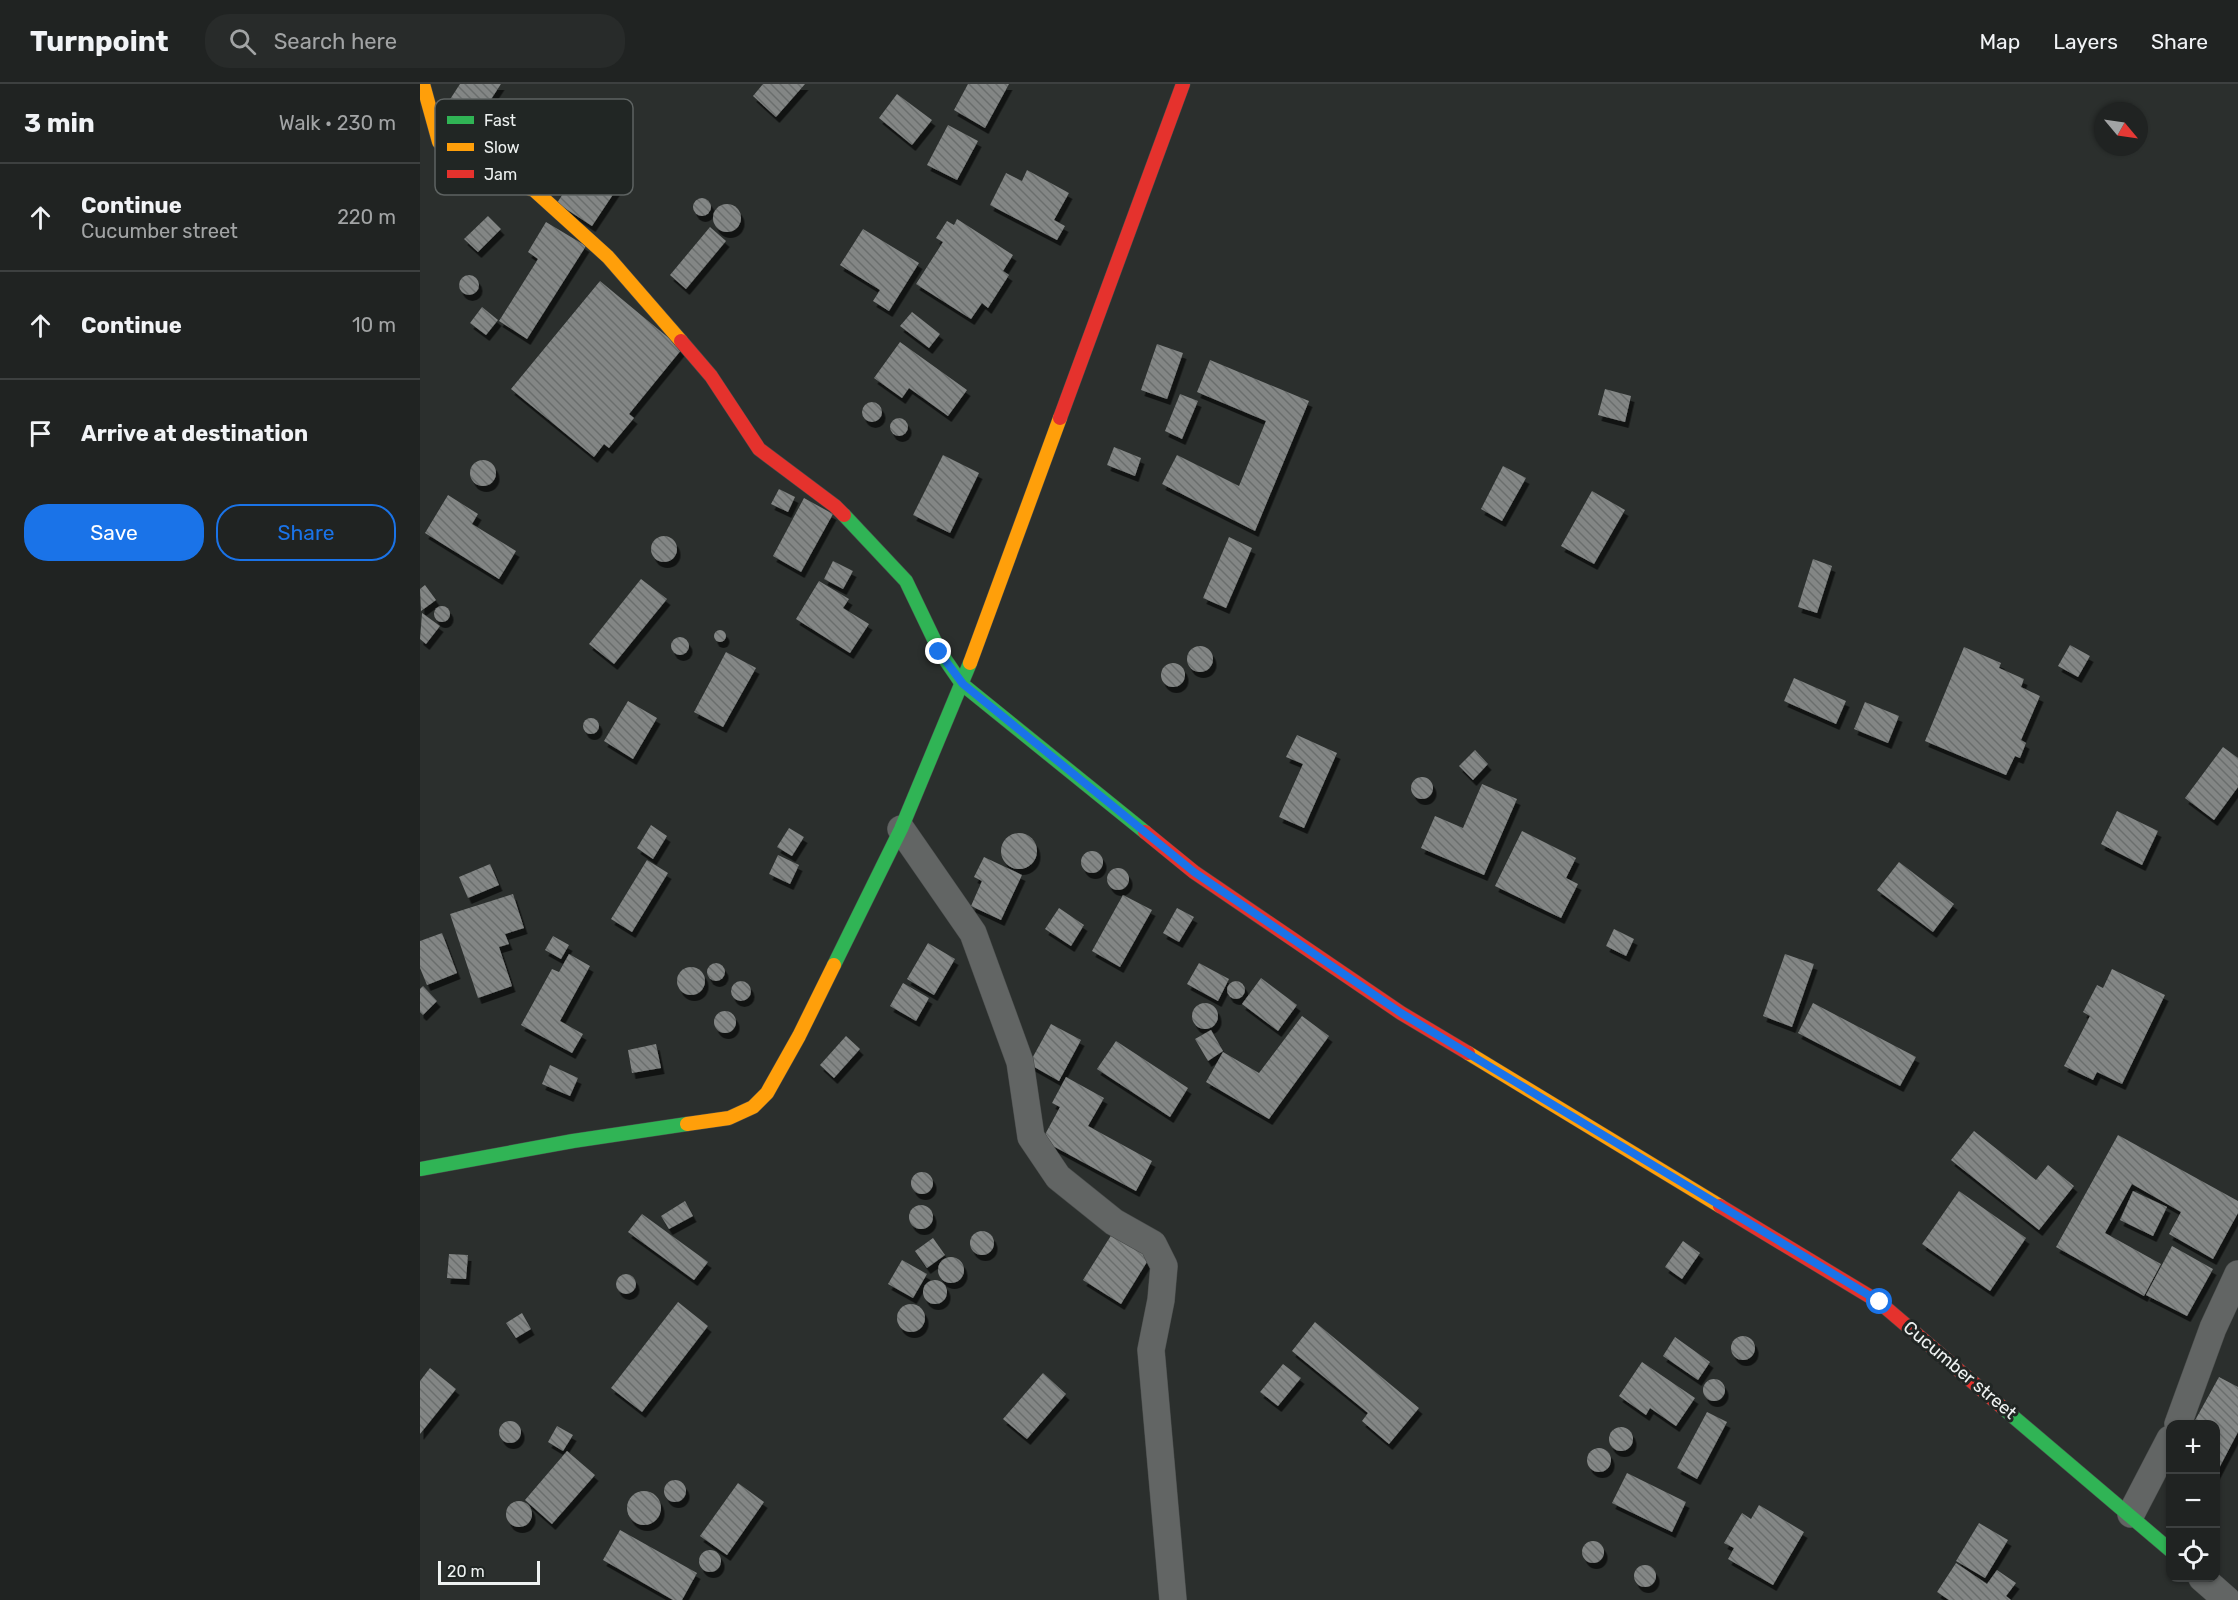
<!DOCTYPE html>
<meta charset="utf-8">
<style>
body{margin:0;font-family:Rubik,sans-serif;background:#282b2a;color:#f1f3f6}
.controls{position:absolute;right:18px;bottom:18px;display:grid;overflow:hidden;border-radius:12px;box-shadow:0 2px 4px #0004}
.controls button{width:54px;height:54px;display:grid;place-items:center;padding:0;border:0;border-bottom:2px solid #3d4040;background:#202322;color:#f1f3f6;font:30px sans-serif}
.compass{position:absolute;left:1674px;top:18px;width:54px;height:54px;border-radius:50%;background:#202322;box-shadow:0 2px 4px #0004;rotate:119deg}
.scale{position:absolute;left:18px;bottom:15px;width:102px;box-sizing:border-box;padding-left:6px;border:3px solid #eef2f1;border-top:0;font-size:16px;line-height:21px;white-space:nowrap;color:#eef2f1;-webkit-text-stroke:4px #212624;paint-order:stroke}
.stop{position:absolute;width:18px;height:18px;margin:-14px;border:4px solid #1a73e8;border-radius:50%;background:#fff}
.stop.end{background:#1a73e8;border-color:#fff;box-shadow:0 2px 6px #0008}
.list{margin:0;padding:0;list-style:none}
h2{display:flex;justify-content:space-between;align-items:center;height:78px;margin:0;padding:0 24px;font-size:26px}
h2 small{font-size:20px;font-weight:400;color:#a2a4a5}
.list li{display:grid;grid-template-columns:39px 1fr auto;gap:18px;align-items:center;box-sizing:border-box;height:108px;padding:0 24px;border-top:2px solid #3d4040}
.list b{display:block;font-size:22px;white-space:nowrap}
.list p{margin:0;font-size:20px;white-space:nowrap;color:#a2a4a5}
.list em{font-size:20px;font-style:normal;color:#a2a4a5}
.actions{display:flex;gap:12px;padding:18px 24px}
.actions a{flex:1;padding:14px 0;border:2px solid #1a73e8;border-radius:24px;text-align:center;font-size:21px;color:#1a73e8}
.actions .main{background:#1a73e8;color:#fff}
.icon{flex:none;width:33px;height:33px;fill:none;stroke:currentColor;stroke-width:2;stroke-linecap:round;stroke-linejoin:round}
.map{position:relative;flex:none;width:1818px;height:1516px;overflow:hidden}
header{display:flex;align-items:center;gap:36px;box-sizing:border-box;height:84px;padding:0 30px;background:#202322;border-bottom:2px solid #3d4040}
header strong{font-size:28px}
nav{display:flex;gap:33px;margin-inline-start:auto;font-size:21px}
.search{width:420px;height:54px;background:#282b2a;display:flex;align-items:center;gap:15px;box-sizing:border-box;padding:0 21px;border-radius:24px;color:#a2a4a5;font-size:22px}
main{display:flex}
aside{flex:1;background:#202322}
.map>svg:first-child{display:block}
.building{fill:url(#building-back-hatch);filter:url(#shadow)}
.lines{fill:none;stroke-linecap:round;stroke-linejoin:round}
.street-casing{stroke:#484b4a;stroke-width:28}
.fast-casing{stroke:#484b4a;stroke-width:15}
.slow-casing{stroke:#484b4a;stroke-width:15}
.jam-casing{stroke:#484b4a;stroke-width:15}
.street{stroke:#626564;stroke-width:27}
.fast{stroke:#30b455;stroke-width:14}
.slow{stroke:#ff9f0a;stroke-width:14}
.jam{stroke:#e5322d;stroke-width:14}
.route{stroke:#1a73e8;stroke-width:8}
.labels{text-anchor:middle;stroke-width:6;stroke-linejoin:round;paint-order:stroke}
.street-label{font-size:18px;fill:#eef2f1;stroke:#212624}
.key{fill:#212624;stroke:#5e6362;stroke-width:1.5}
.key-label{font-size:16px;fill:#eef2f1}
</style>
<header>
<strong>Turnpoint</strong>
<div class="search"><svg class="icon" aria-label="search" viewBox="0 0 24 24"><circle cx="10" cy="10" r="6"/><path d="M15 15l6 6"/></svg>Search here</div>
<nav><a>Map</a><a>Layers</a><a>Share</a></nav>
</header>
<main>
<aside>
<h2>3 min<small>Walk · 230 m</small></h2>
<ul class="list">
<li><svg class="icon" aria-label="ahead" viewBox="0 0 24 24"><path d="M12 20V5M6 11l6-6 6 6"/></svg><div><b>Continue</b><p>Cucumber street</p></div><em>220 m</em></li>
<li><svg class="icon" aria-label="ahead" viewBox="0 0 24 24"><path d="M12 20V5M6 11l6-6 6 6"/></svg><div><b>Continue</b></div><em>10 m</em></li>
<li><svg class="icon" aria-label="arrive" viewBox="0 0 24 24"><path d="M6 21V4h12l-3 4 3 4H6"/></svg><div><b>Arrive at destination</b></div></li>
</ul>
<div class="actions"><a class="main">Save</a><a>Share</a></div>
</aside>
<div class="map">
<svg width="1818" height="1516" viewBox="0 0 1818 1516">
<defs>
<pattern id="building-back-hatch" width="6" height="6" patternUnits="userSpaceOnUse" patternTransform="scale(1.5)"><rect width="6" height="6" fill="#838685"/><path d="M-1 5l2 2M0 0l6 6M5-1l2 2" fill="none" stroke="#6b6e6d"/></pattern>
<filter id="shadow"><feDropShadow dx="3.5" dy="6" stdDeviation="0" flood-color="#0009"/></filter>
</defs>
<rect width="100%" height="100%" fill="#2b2f2d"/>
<g class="building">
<path d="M40 0H81L54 41 25 23Z"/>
<path d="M343 0H385L356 33 333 12Z"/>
<path d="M548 0H589L565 44 534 26Z"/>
<path d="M477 10 512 36 492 61 459 34Z"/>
<path d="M528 41 558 57 537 96 507 81Z"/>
<path d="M180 70 208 88 172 142 137 119 148 102 155 106Z"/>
<path d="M607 86 649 109 634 136 645 142 637 156 570 121 586 89 602 97Z"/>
<circle cx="282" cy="123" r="9"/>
<circle cx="307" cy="134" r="14"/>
<path d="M68 132 81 145 58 168 44 155Z"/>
<path d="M537 135 593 171 583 187 589 191 568 224 562 219 551 235 496 200 523 158 516 154 527 137 534 141Z"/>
<path d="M126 138 166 162 107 255 79 237 118 175 108 168Z"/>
<path d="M290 143 306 157 266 205 250 191Z"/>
<path d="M443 145 499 179 469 227 453 217 460 206 420 181Z"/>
<circle cx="49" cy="201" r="10"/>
<path d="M180 197 262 265 209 330 214 334 189 364 184 360 174 373 91 305Z"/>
<path d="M62 223 78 236 66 251 50 239Z"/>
<path d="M492 228 520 250 509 264 480 242Z"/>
<path d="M480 258 547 306 528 332 489 304 482 314 454 294Z"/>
<path d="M737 260 763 269 747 315 721 306Z"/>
<path d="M790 276 889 317 835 447 742 400 757 371 819 402 846 337 777 308Z"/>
<path d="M1185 305 1211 312 1205 338 1178 331Z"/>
<path d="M760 310 778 317 762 355 745 347Z"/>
<circle cx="452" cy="328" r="10"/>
<circle cx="479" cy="343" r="9"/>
<path d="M694 363 721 374 715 392 687 381Z"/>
<path d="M523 371 559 389 530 449 493 431Z"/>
<circle cx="63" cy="389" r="13"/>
<path d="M1083 382 1106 394 1082 437 1061 425Z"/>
<path d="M359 405 375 413 368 428 351 420Z"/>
<path d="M1172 407 1205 426 1174 480 1141 462Z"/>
<path d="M28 411 58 430 52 440 96 467 79 495 5 449Z"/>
<path d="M384 414 413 430 381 488 353 472Z"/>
<circle cx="244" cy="465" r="13"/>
<path d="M809 453 832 464 806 524 783 514Z"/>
<path d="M1393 475 1412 482 1397 529 1378 523Z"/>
<path d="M413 477 433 487 423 505 404 495Z"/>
<path d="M221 495 247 515 194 580 169 560Z"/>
<path d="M399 497 429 515 423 524 449 540 430 569 376 535Z"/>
<path d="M5 501 16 516 1 527 0 505Z"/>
<circle cx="22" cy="530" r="8"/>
<path d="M2 529 20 542 6 560 0 555Z"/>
<circle cx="300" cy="552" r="6"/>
<circle cx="260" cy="562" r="9"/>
<path d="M1650 561 1670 572 1658 593 1638 582Z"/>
<circle cx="780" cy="575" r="13"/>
<path d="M1544 563 1581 579 1579 584 1604 595 1601 603 1620 612 1601 656 1606 659 1600 674 1595 672 1586 691 1505 657Z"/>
<path d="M306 568 336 584 303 643 274 628Z"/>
<circle cx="753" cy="591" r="12"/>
<path d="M1374 594 1426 617 1416 640 1364 617Z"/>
<path d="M208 617 237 634 213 675 184 657Z"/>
<path d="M1445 618 1479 632 1468 659 1434 645Z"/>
<circle cx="171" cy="642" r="8"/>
<path d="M877 651 917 669 884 744 859 733 883 680 866 673Z"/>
<path d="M1803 663 1818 674V703L1794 736 1765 714Z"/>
<path d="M1055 666 1068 680 1053 696 1039 682Z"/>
<circle cx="1002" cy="704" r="11"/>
<path d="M1062 700 1097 715 1064 791 1001 764 1015 732 1043 744Z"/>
<path d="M1697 727 1738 747 1722 781 1681 760Z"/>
<path d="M231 741 247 752 233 775 217 764Z"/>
<path d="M369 744 384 753 372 772 357 763Z"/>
<path d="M1102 747 1156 774 1146 794 1158 800 1141 834 1075 802Z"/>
<circle cx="599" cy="767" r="18"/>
<circle cx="672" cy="778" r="11"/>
<path d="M358 771 379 781 370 800 349 790Z"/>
<path d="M564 773 602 791 581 836 551 822 562 797 554 793Z"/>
<path d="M227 776 248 789 212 848 191 835Z"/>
<path d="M1479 778 1534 820 1513 848 1457 806Z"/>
<path d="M70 780 79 801 48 814 39 793Z"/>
<circle cx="698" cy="795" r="11"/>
<path d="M93 810 104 844 85 850 89 860 79 863 92 902 58 914 30 830Z"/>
<path d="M703 811 732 826 700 883 672 867Z"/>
<path d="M639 824 664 841 651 862 625 845Z"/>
<path d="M757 824 774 833 759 858 743 849Z"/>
<path d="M1194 845 1214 855 1206 872 1186 862Z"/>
<path d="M22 849 37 889 7 901 0 884V857Z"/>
<path d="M133 852 149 861 141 875 125 866Z"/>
<path d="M508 859 535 875 514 911 487 895Z"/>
<path d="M149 870 170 882 140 937 163 950 152 969 101 941 132 885 139 888Z"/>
<path d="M1365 870 1394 880 1372 943 1343 932Z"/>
<path d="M779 879 809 895 798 917 767 900Z"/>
<circle cx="296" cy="888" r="9"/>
<circle cx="271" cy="897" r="14"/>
<path d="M1692 885 1745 911 1702 1000 1677 988 1673 996 1644 982 1670 932 1663 928 1677 901 1683 904Z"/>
<path d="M841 894 877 921 858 947 822 920Z"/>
<circle cx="816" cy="906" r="9"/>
<circle cx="321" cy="907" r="10"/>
<path d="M483 899 509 914 496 937 470 922Z"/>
<path d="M3 902 17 917 3 931 0 928V905Z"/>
<path d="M1393 919 1496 973 1480 1002 1378 949Z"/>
<circle cx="785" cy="932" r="13"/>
<circle cx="305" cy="938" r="11"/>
<path d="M882 932 909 952 849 1035 786 998 803 968 839 989Z"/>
<path d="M631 940 661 956 639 997 609 980Z"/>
<path d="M791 946 803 967 788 977 775 955Z"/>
<path d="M426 952 440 965 414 994 400 981Z"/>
<path d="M696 957 768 1004 750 1033 677 985Z"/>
<path d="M236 960 241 984 212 989 208 966Z"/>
<path d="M130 981 158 994 150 1012 122 1000Z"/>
<path d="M646 993 684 1014 668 1042 732 1077 716 1107 622 1056 640 1023 632 1019Z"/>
<path d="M1554 1047 1616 1096 1628 1081 1654 1102 1619 1146 1531 1076Z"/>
<path d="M1698 1051 1818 1117V1129L1793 1175 1749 1150 1761 1128 1712 1100 1685 1149 1741 1180 1724 1212 1636 1163Z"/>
<circle cx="502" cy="1099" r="11"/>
<path d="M1539 1107 1606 1154 1570 1207 1502 1160Z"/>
<path d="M1713 1107 1747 1123 1733 1152 1700 1136Z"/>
<path d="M265 1117 273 1132 249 1145 241 1132Z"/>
<circle cx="501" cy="1133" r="12"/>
<path d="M222 1130 288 1178 274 1196 208 1148Z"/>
<circle cx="562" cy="1159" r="12"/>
<path d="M692 1150 730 1173 701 1220 663 1196Z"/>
<path d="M513 1154 525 1171 507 1184 495 1167Z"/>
<path d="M1263 1157 1280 1169 1262 1195 1245 1183Z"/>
<path d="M1752 1162 1793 1185 1767 1232 1726 1211Z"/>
<path d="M29 1170 48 1171 46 1195 27 1194Z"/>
<circle cx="531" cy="1186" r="13"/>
<path d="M482 1176 507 1190 493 1214 468 1200Z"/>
<circle cx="206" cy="1200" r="10"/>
<circle cx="515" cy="1208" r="12"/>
<path d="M258 1218 288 1242 222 1328 191 1304Z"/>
<circle cx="491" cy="1234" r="14"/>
<path d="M102 1229 111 1245 96 1254 86 1239Z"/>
<path d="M895 1238 999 1324 969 1360 942 1337 948 1329 872 1267Z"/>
<circle cx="1323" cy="1264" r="12"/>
<path d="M1255 1253 1290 1278 1278 1296 1243 1272Z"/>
<path d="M1222 1278 1275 1314 1256 1342 1230 1324 1226 1331 1199 1312Z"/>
<path d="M863 1280 881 1294 858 1322 840 1308Z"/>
<path d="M10 1284 36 1305 0 1350V1297Z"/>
<path d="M623 1289 646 1310 607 1355 583 1335Z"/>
<path d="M1799 1293 1818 1303V1348L1796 1390V1340H1773Z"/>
<circle cx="1294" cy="1306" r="11"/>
<path d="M1287 1328 1307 1338 1277 1395 1257 1384Z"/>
<circle cx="90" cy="1348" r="11"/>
<path d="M137 1342 153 1351 143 1367 128 1358Z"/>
<circle cx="1201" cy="1355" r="12"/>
<circle cx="1179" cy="1376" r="12"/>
<path d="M147 1367 175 1391 132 1440 105 1416Z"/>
<path d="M1207 1389 1266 1418 1252 1448 1192 1419Z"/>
<circle cx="255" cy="1407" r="11"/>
<path d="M318 1399 344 1418 307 1471 280 1452Z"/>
<circle cx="224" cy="1424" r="17"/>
<circle cx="99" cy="1430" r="13"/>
<path d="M1339 1421 1384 1448 1353 1501 1308 1475 1314 1464 1304 1459 1322 1429 1331 1435Z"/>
<path d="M1559 1439 1588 1456 1565 1494 1536 1477Z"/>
<path d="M200 1446 277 1489 262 1516H253L183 1476Z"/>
<circle cx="1173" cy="1468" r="11"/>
<circle cx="290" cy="1477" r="11"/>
<path d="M1536 1479 1567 1500 1577 1486 1596 1499 1586 1512 1591 1516H1529L1517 1508Z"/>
<circle cx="1225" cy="1492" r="11"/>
</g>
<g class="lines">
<g class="street-casing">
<g id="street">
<path d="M481 745 553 849 600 978 611 1053 638 1093 694 1138 733 1160 744 1182 741 1216 731 1266 753 1516"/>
<path d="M1758 1340 1793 1244 1818 1190"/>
<path d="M1711 1430 1750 1355"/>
<path d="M1782 1494 1807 1516"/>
</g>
</g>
<g class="fast-casing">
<g id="fast">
<path d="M424 431 486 497 520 568 542 600 725 748"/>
<path d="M414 881 481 745 550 579"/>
<path d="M0 1085 153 1057 267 1040"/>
<path d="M1583 1324 1750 1466"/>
</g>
</g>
<g class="slow-casing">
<g id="slow">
<path d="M3 0 19 58 56 87 114 106 188 173 261 257"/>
<path d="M550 579 640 334"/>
<path d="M1048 969 1300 1122"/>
<path d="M267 1040 309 1034 333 1023 347 1009 379 952 414 881"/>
</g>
</g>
<g class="jam-casing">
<g id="jam">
<path d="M261 257 291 292 339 365 415 422 424 431"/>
<path d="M640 334 763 0"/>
<path d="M725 748 774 788 981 929 1048 969"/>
<path d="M1300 1122 1459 1218 1583 1324"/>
</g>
</g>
<use href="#street" class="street"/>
<use href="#fast" class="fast"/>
<use href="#slow" class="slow"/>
<use href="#jam" class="jam"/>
</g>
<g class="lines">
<path class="route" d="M519 568 543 600 774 788 981 929 1460 1218"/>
</g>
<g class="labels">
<g class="street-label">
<text transform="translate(1540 1286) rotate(40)" y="6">Cucumber street</text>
</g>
</g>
<rect x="15" y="15" width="198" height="96" rx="9" class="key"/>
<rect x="27" y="32" width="27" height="8" fill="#30b455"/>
<rect x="27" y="59" width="27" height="8" fill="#ff9f0a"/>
<rect x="27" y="86" width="27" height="8" fill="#e5322d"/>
<g class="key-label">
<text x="64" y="42">Fast</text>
<text x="64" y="69">Slow</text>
<text x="64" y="96">Jam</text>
</g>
</svg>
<div class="controls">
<button>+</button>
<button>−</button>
<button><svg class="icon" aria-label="locate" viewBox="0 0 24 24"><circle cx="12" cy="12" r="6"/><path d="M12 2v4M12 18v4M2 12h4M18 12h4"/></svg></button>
</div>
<svg class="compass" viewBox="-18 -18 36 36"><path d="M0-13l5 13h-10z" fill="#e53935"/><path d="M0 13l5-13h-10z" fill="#a2a4a5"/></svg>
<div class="scale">20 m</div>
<div class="stop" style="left:1460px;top:1218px"></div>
<div class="stop end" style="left:519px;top:568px"></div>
</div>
</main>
